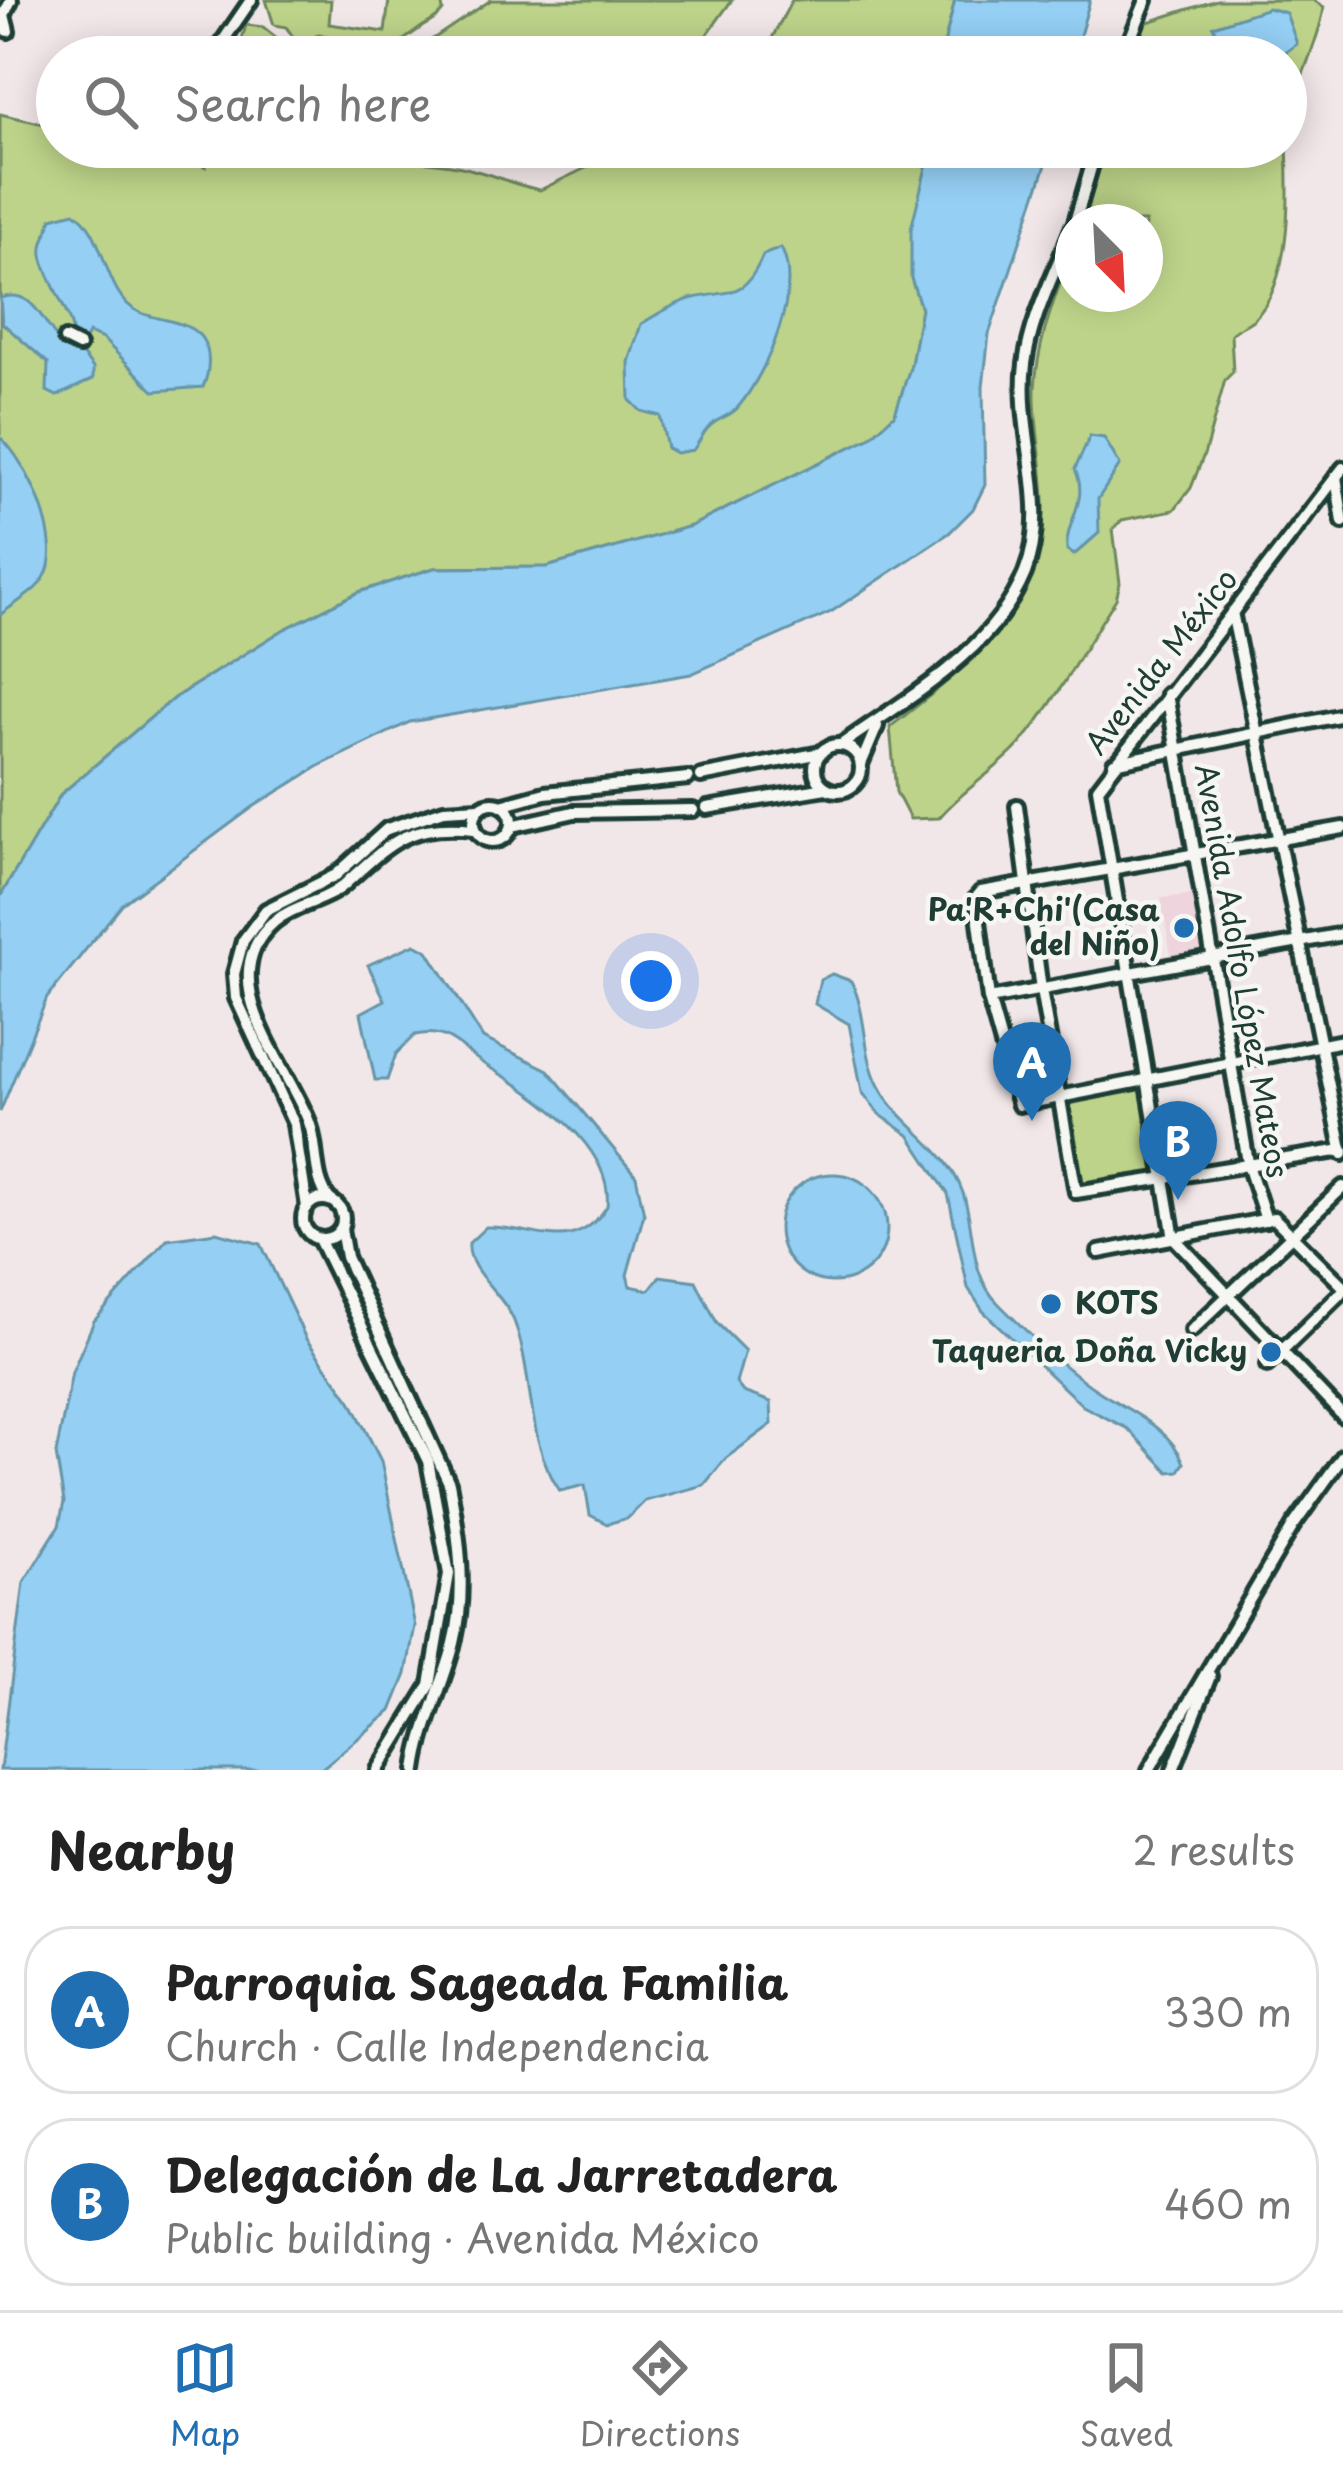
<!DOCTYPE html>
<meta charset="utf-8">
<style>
body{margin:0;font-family:"Playpen Sans",sans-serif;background:#f6f6f6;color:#222}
.compass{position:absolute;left:1055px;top:204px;width:108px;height:108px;border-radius:50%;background:#fff;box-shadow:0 6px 30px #0003;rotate:156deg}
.you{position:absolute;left:651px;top:981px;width:42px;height:42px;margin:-30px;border:9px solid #fff;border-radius:50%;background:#1a73e8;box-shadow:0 0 0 18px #1a73e833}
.badge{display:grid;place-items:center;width:78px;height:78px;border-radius:50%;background:#1f6fb2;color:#fff;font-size:39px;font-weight:700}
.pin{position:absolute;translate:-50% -99px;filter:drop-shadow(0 3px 6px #0008)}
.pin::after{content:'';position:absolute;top:63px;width:42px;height:36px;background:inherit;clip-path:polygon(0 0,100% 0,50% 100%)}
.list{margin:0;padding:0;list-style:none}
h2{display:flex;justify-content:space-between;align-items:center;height:156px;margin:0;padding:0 48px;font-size:51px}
h2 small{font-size:39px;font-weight:400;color:#767676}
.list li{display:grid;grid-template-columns:78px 1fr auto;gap:36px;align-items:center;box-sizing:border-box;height:168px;margin:0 24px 24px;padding:0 24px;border:3px solid #e0e0e0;border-radius:48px}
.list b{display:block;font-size:45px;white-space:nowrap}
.list p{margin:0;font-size:39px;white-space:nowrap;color:#767676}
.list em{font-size:39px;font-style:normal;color:#767676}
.icon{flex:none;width:66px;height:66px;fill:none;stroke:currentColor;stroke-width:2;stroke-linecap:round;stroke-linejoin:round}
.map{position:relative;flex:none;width:1343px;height:1770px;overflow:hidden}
.search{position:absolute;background:#fff;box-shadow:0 6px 30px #0003;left:36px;right:36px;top:36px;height:132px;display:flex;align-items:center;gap:30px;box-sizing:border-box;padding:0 42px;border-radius:66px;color:#767676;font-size:45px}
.sheet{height:540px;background:#fff}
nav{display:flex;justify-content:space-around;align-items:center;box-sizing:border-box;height:168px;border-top:3px solid #e0e0e0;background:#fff;font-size:33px;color:#767676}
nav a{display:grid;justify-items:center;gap:6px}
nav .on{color:#1f6fb2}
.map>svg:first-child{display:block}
.built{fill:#eed5dd}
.green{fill:#bdd389;stroke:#6e885e;stroke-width:3}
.water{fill:#95cff4;stroke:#6695a7;stroke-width:3}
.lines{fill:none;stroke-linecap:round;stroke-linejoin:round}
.minor-casing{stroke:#1f3d34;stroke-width:20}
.minor{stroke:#f6f6f2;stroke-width:10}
.poi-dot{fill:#1f6fb2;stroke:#f6f6f2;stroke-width:4.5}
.labels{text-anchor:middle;stroke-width:9;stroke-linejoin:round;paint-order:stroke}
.street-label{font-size:30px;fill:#1f3d34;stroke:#f6f6f2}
.poi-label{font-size:30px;font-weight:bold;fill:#1f3d34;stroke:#f6f6f2;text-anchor:end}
</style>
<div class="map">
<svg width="1343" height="1770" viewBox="0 0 1343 1770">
<rect width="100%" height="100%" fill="#f2e7e8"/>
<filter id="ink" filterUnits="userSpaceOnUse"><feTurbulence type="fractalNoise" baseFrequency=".00833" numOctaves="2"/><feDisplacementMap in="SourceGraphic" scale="24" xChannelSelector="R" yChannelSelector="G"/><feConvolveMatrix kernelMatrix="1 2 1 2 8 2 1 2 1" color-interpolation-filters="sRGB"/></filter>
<g filter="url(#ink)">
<path class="built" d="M1195 894 1207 954 1172 961 1161 898Z"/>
<g class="green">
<path d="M266 0H331L329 24 385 32 389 0H441L443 11C435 22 429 21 419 29 361 73 373 47 319 34L295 49 335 57H232L226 39H242L246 25 263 27 283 43 294 38 286 27 274 25Z"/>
<path d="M491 0H732L691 57H390L433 39Z"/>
<path d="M792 0H955L941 57H762Z"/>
<path d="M1217 0H1313L1324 7C1322 28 1297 92 1286 112V57H1133L1145 23Z"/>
<path d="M0 114 57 127V147L175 155 206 167 212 147C292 147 371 153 451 165 481 169 510 184 540 190L613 155 666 161 702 147H931L911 278 921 308 911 365 895 414 869 438 691 526 547 567 434 568 359 592 283 630 174 698 61 794 0 897Z"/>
<path d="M1286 126C1289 178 1295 279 1255 318 1248 325 1238 327 1231 334L1233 372 1225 380 1205 452 1191 488 1174 510 1122 520 1113 529 1120 583 1116 599C1085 645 1055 704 1020 744 995 772 964 788 939 818L910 819 896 792 890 727C962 671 1044 609 1044 510 1045 470 1034 430 1035 389 1037 340 1057 293 1073 247V294H1145V222H1081L1107 147H1286Z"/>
<path d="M1141 1086 1154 1174 1077 1188 1063 1102Z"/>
</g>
<g class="water">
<path d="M955 0H1090L1074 57H941Z"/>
<path d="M1268 8 1286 13 1297 44 1279 57H1228L1213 26Z"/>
<path d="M931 147H1052L989 334 983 387 985 485 973 509 949 533 831 612 691 674 410 722 321 765 253 807 122 904 47 998 0 1112V897L61 794 174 698 283 630 359 592 434 568 547 567 691 526 869 438 895 414 911 365 921 308 911 278V229Z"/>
<path d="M74 212C106 230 103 296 139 312 158 321 194 320 204 342 211 354 209 374 203 387L154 391 103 339 89 333 78 349 93 368V379L57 396 47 391 48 363 2 323 0 298C34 287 41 322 60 341L72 334C74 318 46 280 42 255 40 242 49 231 52 218Z"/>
<path d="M781 248C803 289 767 372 739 406 731 417 718 417 709 427 702 434 699 443 693 450L676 453 667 448 660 416 641 411 630 400 629 362 641 324C654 316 678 301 694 298 732 290 745 298 763 255Z"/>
<path d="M1090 436 1104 438 1120 465 1098 499 1099 533 1074 555 1067 550C1065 520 1090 502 1075 469Z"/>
<path d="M0 437C27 461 66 544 44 578 34 594 14 603 0 615Z"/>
<path d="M415 944 428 951 483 1038 548 1070 636 1176 644 1214 627 1275 630 1286 649 1290 660 1276 696 1281 717 1323 745 1351 736 1383 743 1392 771 1402 772 1424 726 1458 704 1485 645 1501 628 1518 607 1524 590 1515 585 1485 560 1491C525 1440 535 1377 514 1321 504 1294 466 1271 469 1243L486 1227C532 1225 574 1259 607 1206 614 1145 532 1092 487 1066 461 1050 449 1027 415 1035L396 1054 387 1080H375L361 1013 385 1000 368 965Z"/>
<path d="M832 974 851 981C868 1015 862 1054 879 1086 900 1126 946 1145 963 1193 976 1231 968 1274 999 1304 1030 1335 1066 1371 1103 1394 1132 1412 1171 1429 1184 1463L1179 1471 1169 1472 1128 1429 1083 1406 983 1311 968 1288 948 1194 909 1135 879 1114 862 1092 849 1024 815 1004 820 980Z"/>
<circle cx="833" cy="1228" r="54"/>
<path d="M216 1232 261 1244 306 1339 351 1401 381 1461 415 1626 406 1674 391 1711 320 1770H0L24 1582 59 1526 64 1502 56 1454 72 1372 94 1321 167 1239Z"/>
</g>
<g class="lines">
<g class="minor-casing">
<g id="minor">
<path d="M8 31 4 15 11 0"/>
<path d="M212 57 251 0"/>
<path d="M1123 57 1146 0"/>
<path d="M1075 222 1097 147"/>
<path d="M65 339 79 346"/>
<path d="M1343 468 1098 788 1174 1238 1343 1416"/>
<path d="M1336 477 1343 522"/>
<path d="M1232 612 1343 1154"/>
<path d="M1167 694 1249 1168 1266 1220"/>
<path d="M841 745C907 698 992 653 1025 573 1052 507 1016 432 1025 364 1031 317 1056 271 1073 226"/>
<circle cx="838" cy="768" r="23"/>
<path d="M1114 763 1343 715"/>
<path d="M861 764 877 726"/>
<path d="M701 776 821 753"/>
<circle cx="493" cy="822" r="19"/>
<path d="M501 805 545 793 688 778"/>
<path d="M1017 806 1041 990 1076 1192 1343 1150"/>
<path d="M707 808 826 788"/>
<path d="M512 826 574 812 693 810"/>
<path d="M1343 828 981 892 976 898 989 999 1019 1105 1343 1041"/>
<path d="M989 999 1343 934"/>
<circle cx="323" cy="1219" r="20"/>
<path d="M330 1200C312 1178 319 1148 309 1122 287 1064 209 979 274 922 295 904 326 902 346 883 391 842 409 822 474 829"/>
<path d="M307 1207 294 1124 236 998 234 974 243 941 266 910 336 875 387 829 444 810 480 808"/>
<path d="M341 1229 346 1257 449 1483C459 1535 467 1592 454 1643 443 1687 422 1725 416 1770"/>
<path d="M319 1239 428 1461 449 1574 430 1685 378 1770"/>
<path d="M1099 1252 1274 1218 1343 1286"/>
<path d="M1192 1330 1343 1187"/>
<path d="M1267 1365 1343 1291"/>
<path d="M1149 1770 1293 1526 1343 1456"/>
<path d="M1173 1770 1210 1676"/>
</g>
</g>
<use href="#minor" class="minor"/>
</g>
</g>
<g class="poi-dot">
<circle cx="1184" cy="928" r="12"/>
<circle cx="1051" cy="1304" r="12"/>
<circle cx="1271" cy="1352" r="12"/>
</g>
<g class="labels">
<g class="street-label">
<text transform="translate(1162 662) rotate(-52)" y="10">Avenida México</text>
<text transform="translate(1241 971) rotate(80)" y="10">Avenida Adolfo López Mateos</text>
</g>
<g class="poi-label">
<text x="1160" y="921">Pa'R+Chi'(Casa<tspan x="1160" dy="34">del Niño)</tspan></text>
<text x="1075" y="1314" text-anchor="start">KOTS</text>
<text x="1247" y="1362">Taqueria Doña Vicky</text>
</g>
</g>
</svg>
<svg class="compass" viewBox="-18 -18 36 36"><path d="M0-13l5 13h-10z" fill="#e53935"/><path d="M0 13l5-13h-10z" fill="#767676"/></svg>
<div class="you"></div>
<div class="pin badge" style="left:1032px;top:1121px">A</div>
<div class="pin badge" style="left:1178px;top:1200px">B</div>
<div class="search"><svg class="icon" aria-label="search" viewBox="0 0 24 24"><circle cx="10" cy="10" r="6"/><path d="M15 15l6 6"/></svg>Search here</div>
</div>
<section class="sheet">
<h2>Nearby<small>2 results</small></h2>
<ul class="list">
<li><span class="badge">A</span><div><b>Parroquia Sageada Familia</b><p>Church · Calle Independencia</p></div><em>330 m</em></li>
<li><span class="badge">B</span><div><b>Delegación de La Jarretadera</b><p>Public building · Avenida México</p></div><em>460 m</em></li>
</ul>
</section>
<nav>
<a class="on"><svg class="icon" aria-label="map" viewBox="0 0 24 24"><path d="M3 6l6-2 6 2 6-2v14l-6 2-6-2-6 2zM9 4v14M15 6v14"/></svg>Map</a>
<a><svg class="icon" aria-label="directions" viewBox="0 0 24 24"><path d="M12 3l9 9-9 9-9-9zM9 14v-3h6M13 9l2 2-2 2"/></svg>Directions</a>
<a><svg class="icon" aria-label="saved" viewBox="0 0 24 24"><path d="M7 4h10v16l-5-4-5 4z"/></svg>Saved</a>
</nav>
